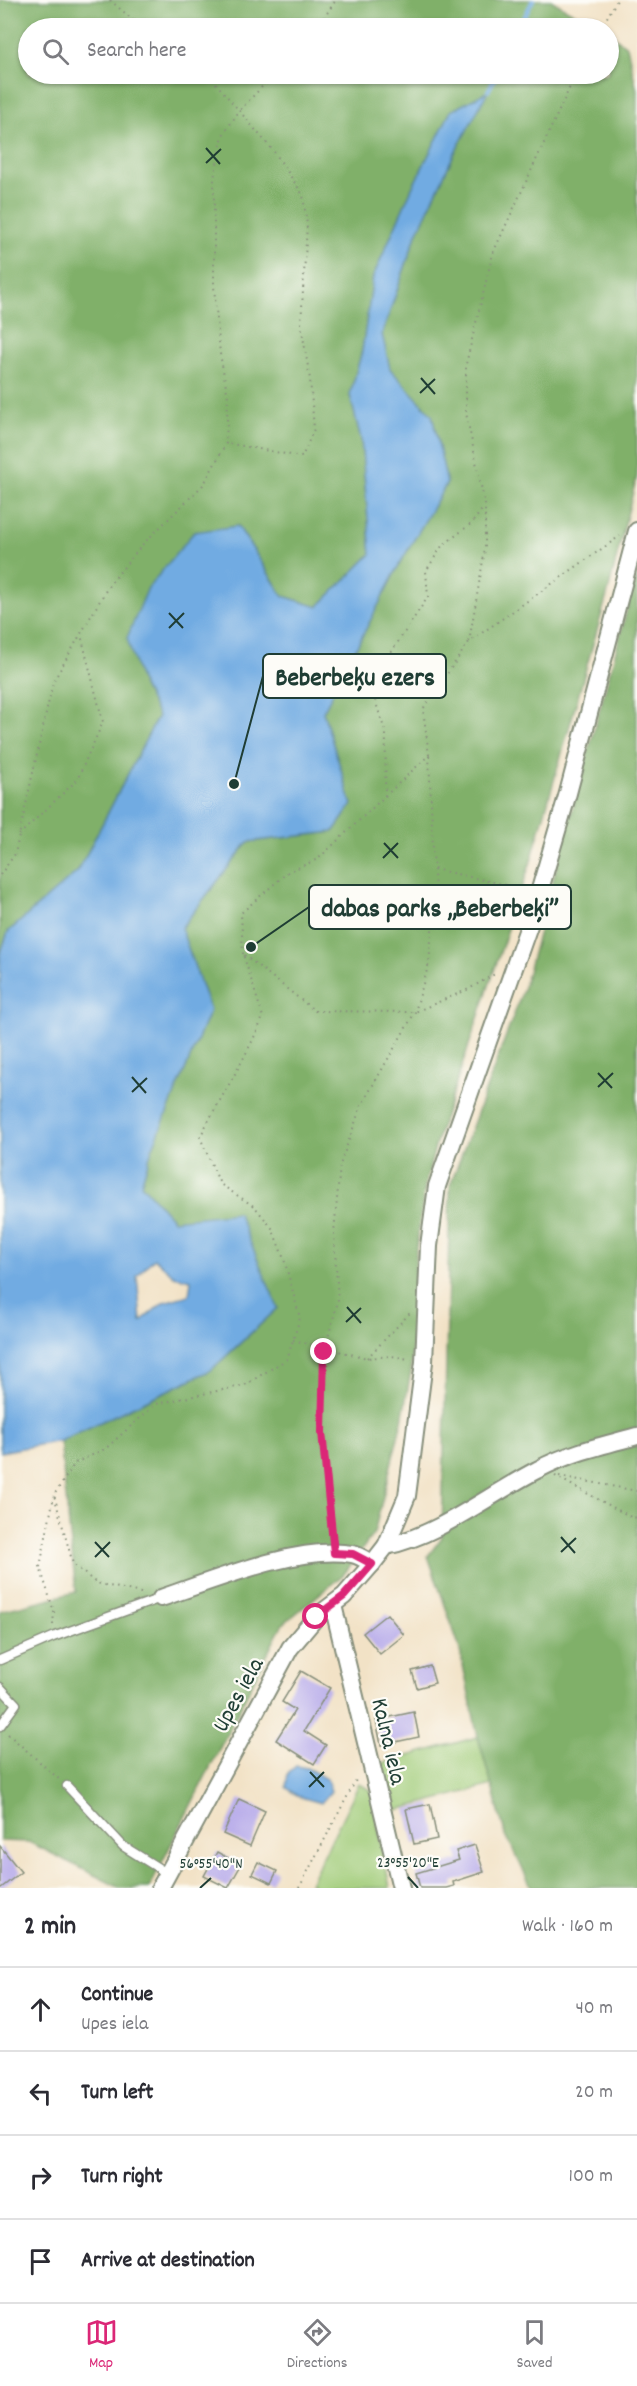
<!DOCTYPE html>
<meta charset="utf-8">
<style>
body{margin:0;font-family:Dekko,sans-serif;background:#f2f2f3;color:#2b2b33}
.stop{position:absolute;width:18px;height:18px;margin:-14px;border:4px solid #db2777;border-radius:50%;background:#fff}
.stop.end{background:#db2777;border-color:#fff;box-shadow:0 2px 6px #0008}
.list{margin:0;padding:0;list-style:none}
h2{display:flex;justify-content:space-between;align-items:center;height:78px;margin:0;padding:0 24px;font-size:26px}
h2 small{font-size:20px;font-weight:400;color:#7c7c81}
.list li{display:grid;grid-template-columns:39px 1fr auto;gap:18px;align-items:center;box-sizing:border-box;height:84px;padding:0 24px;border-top:2px solid #e1e1e2}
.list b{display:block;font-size:22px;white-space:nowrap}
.list p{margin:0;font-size:20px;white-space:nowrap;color:#7c7c81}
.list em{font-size:20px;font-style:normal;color:#7c7c81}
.icon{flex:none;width:33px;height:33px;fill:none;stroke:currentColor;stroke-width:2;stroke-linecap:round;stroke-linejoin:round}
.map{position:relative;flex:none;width:637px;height:1888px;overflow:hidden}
.search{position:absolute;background:#fff;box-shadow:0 2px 4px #0004;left:18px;right:18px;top:18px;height:66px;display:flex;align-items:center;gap:15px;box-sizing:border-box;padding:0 21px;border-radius:33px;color:#7c7c81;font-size:22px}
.sheet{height:414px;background:#fff}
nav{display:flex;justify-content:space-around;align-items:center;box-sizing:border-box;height:84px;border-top:2px solid #e1e1e2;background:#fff;font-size:16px;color:#7c7c81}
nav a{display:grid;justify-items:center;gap:3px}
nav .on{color:#db2777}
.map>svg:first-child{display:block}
.green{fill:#a1cc79;stroke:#608456;stroke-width:1.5}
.forest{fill:#80b069;stroke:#50764e;stroke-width:1.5}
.water{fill:#71abe2;stroke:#48748b;stroke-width:1.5;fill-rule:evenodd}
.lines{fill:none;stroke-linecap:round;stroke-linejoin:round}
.stream{stroke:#71abe2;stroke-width:4}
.building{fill:#b8acea}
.lane-casing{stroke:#88907d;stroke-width:11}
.street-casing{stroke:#88907d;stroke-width:20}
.path{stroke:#88907d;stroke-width:2;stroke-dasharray:1.5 4.5;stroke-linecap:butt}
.lane{stroke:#fff;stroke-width:8}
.street{stroke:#fff;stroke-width:16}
.route{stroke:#db2777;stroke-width:8}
.ticks{fill:none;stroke:#1f3d34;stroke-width:2}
.labels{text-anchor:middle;stroke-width:4.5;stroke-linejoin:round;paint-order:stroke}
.street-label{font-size:24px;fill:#1f3d34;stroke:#fdfcf7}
.ticks-label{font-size:15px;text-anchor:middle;fill:#1f3d34;stroke:#fdfcf7;stroke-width:4.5;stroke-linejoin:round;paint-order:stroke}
.leader{fill:none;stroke:#1f3d34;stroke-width:2}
.callout-dot{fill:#1f3d34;stroke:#fdfcf7;stroke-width:2}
.callout{fill:#fdfcf7;stroke:#1f3d34;stroke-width:2}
.callout-label{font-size:26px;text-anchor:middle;font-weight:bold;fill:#1f3d34}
</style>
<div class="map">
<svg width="637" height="1888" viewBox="0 0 637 1888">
<rect width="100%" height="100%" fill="#fdfcf7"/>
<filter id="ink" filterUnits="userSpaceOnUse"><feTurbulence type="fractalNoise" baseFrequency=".0167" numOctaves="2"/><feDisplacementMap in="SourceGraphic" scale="12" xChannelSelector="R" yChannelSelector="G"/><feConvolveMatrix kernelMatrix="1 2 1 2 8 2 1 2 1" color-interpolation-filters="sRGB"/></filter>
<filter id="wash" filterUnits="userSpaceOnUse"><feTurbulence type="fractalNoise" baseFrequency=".008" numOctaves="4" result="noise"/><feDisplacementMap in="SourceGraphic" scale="24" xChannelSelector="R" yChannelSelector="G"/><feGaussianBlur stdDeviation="1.35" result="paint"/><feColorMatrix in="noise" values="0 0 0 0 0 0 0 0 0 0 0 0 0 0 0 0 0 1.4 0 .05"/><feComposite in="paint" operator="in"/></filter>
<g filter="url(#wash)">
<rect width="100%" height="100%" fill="#f2e2c6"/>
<g class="green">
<path d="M478 1737 492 1785 389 1812 378 1764Z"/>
<path d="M359 1784 371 1790 390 1888H317L310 1883Z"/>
</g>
<g class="forest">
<path d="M0 0H551L599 28H28V74H608L609 34 627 46 637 90V476L608 592 531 861 436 1143 425 1186 416 1249 411 1371 402 1421 374 1533 344 1574 282 1625 149 1888H120L29 1842 0 1841V1611L76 1592 60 1441 211 1370 278 1308 173 1220 141 1184 152 1149 210 1010 181 928 248 842 333 832 352 805 323 712 399 565 447 483 432 415 390 369 382 335 415 238 453 156 487 92 451 111 413 186 373 277 362 351 350 395 361 439 371 554 318 607 283 596 238 526 140 680 158 716 78 871 8 932 0 955Z"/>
<path d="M637 573V1888H532L505 1833 478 1737 459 1646 428 1556 442 1537 450 1186 523 990Z"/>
</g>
<g class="water">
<path d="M488 91 453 156 415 238 382 334 390 369 432 415 447 483 399 565 323 712 352 805 333 832 248 842 181 928 210 1010 152 1149 141 1184 173 1220 238 1213 278 1308 211 1370 60 1441 0 1452V955L8 932 78 871 158 716 140 680 127 638 148 588 194 532 238 526 283 596 318 607 371 554 361 439 350 395 362 351 373 277 413 186 451 111ZM154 1258 174 1276 191 1280 189 1295 164 1302 141 1321 137 1276Z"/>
<path d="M296 1766 307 1768 327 1779 331 1791 321 1803 297 1796 286 1787 288 1773Z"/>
</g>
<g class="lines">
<g class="stream">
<path d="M519 28 533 0"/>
<path d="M488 91 497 74"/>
</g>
</g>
<g id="blocks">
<g class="building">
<path d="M387 1614 404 1635 380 1654 363 1633Z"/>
<path d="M430 1666 435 1683 417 1688 412 1671Z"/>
<path d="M301 1671 330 1688 304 1731 326 1745 314 1764 276 1740 295 1710 282 1702Z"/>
<path d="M414 1712 419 1737 381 1745 376 1720Z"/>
<path d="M239 1799 265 1811 250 1846 223 1834Z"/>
<path d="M430 1804 437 1839 414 1844 406 1809Z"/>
<path d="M475 1845 484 1872 453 1882 454 1886 446 1888H420L416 1873 459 1860 456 1851Z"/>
<path d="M0 1846 21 1872 1 1888H0Z"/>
<path d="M217 1852 241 1865 228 1888 204 1876Z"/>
<path d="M258 1862 277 1871 271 1883 252 1874Z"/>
</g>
</g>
</g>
<g filter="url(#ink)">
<use href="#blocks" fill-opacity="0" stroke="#88907d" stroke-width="1.5"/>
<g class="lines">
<g class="lane-casing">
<g id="lane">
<path d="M0 1660 53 1637 161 1598"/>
<path d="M0 1687 16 1704 0 1726"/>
<path d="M67 1786 123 1846 168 1874"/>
</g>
</g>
<g class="street-casing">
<g id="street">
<path d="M386 1546C438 1536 490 1494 537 1470 568 1453 604 1445 637 1436"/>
<path d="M161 1598C212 1581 298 1545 352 1554 359 1555 366 1560 372 1564"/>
<path d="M333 1605 401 1888"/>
<path d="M160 1888 290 1648 316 1617 344 1596 372 1564 386 1546 407 1496 424 1362 429 1246 437 1186 532 917 568 793 637 531"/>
</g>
</g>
<g class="path">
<path d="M110 0 142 28"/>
<path d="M317 28 336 0"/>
<path d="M601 28 617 0"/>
<path d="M208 74 275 153 303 195 307 225 301 324 310 379 314 429 302 457 226 443"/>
<path d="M469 642 485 549V505L466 413V364L493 253 576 74"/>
<path d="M385 796 386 734 374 697 378 672 428 597 426 571 442 546 472 523 484 507"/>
<path d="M19 835 77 780 103 722 81 635"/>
<path d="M434 869 524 889"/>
<path d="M0 875 15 854 53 682 109 585 143 544 204 484 226 443 228 397 220 354 214 286V178L223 135 239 111 274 74"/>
<path d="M243 954 241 913 288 872 318 859 429 755 423 709 469 642 620 536"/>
<path d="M293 1340 367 1358 392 1356 409 1359"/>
<path d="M367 1358 411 1312"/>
<path d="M555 1476 633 1518 637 1517"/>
<path d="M559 1476 637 1491"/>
<path d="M333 1538 322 1432 324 1352 338 1301 334 1233 340 1165 361 1106 415 1012 429 963 435 896 429 755"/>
<path d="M141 1593 96 1583 73 1564 54 1495 75 1463 105 1449 156 1404 245 1385 287 1359 300 1318 284 1259 272 1228 255 1207 220 1184 200 1137C221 1096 246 1059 263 1017L243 954 315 1011 415 1012 469 989 495 974"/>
<path d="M53 1625 54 1612 40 1567 54 1496"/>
<path d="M8 1734 60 1780"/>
<path d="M299 1888 357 1778"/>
</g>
<use href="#lane" class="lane"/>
<use href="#street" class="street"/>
</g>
</g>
<g class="lines" filter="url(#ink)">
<path class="route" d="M316 1617 344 1596 372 1564 353 1554 334 1553 322 1432 324 1352"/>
</g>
<path class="ticks" d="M206 148 220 164M206 163 221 149M421 378 435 394M420 393 435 379M169 613 183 628M169 628 184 613M384 843 398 858M383 858 398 843M598 1073 612 1088M132 1077 146 1093M598 1087 613 1073M132 1092 147 1078M347 1307 361 1323M346 1322 361 1308M561 1537 575 1553M95 1542 109 1557M561 1552 576 1538M95 1557 110 1542M310 1772 324 1787M309 1787 324 1772M408 1877 418 1888M200 1888 211 1878"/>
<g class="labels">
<g class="street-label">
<text transform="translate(237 1694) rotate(-61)" y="8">Upes iela</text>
<text transform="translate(390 1741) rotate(77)" y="8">Kalna iela</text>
</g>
</g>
<g class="ticks-label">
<text x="408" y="1867">23°55'20"E</text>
<text x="211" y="1868">56°55'40"N</text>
</g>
<path class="leader" d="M234 784L263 676M251 947L309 907"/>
<g class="callout-dot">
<circle cx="234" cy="784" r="6"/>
<circle cx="251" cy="947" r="6"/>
</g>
<g class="callout">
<rect x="263" y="654" width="183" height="44" rx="6"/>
<rect x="309" y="885" width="262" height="44" rx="6"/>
</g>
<g class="callout-label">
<text x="355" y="685">Beberbeķu ezers</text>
<text x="440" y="916">dabas parks „Beberbeķi”</text>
</g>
</svg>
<div class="stop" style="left:316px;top:1617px"></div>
<div class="stop end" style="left:324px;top:1352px"></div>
<div class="search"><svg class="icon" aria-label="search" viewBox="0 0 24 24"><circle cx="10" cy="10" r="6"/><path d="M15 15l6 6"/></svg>Search here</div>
</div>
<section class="sheet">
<h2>2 min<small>Walk · 160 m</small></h2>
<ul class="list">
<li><svg class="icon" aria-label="ahead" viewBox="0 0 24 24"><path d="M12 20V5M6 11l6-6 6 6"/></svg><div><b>Continue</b><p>Upes iela</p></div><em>40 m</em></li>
<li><svg class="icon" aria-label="left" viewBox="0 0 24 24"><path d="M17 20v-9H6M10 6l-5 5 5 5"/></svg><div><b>Turn left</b></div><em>20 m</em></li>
<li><svg class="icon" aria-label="right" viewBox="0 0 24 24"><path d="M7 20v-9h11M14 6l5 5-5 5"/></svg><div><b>Turn right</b></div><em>100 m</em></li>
<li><svg class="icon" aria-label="arrive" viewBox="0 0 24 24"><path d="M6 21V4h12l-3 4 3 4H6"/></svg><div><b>Arrive at destination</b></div></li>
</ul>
</section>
<nav>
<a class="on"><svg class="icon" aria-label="map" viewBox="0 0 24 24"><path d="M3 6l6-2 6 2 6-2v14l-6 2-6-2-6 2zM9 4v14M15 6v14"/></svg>Map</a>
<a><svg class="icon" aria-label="directions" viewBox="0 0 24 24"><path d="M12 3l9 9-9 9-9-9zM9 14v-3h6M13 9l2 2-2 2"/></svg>Directions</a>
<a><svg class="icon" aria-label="saved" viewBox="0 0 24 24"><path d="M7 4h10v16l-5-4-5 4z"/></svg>Saved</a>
</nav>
